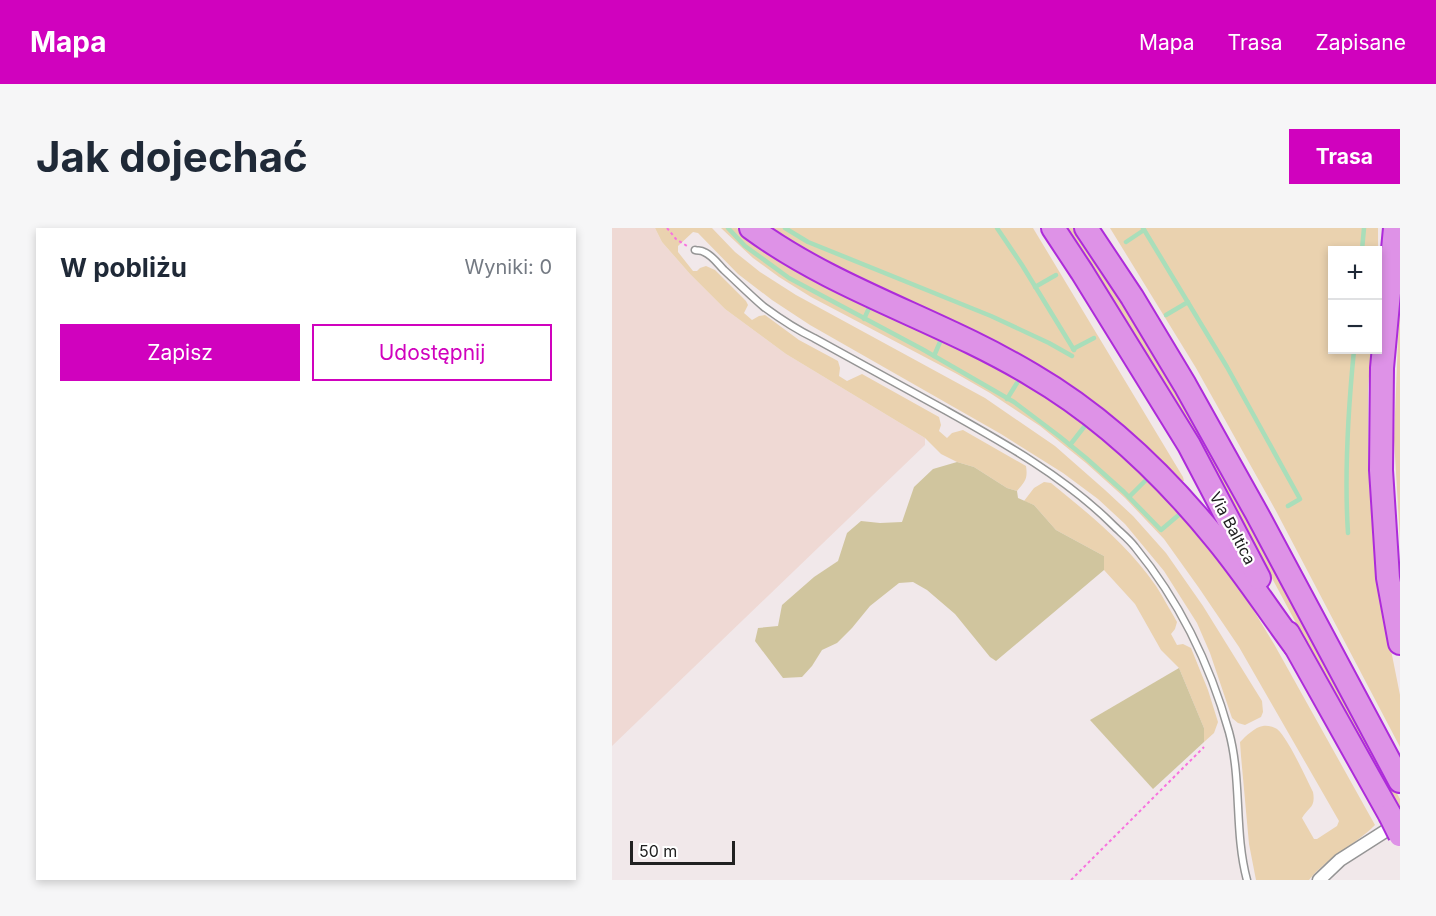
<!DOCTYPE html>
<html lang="pl">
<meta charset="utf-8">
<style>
body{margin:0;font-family:Inter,sans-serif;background:#f6f6f7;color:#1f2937}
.controls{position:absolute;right:18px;top:18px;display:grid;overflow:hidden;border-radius:0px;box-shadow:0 3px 9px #0003}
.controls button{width:54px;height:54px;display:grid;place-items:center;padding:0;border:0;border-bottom:2px solid #e0e1e3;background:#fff;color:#1f2937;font:30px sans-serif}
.scale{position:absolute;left:18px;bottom:15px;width:105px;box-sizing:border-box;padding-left:6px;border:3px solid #212121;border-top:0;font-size:16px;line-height:21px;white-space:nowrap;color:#212121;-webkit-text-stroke:4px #fff;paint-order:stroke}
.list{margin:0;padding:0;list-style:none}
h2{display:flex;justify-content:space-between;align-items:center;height:78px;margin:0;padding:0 24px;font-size:26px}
h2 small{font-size:20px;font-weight:400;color:#747a83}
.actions{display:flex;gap:12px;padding:18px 24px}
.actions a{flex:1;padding:14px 0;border:2px solid #d002be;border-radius:0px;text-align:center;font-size:21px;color:#d002be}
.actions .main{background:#d002be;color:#fff}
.map{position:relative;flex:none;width:788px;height:652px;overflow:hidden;border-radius:0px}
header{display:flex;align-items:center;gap:36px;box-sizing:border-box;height:84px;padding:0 30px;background:#d002be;color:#fff}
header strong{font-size:28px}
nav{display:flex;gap:33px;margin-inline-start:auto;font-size:21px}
.intro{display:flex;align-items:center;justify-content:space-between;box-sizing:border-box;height:144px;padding:0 36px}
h1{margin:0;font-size:42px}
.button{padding:15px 27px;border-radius:0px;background:#d002be;color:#fff;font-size:21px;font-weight:700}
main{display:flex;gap:36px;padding:0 36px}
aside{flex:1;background:#fff;border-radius:0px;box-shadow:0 3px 9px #0003}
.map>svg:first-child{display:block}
.farmland{fill:#efd9d4}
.grass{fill:#ead2af}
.forest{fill:#d0c59e}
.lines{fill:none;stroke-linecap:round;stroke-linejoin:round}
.stream{stroke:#a9deba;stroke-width:4.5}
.service-casing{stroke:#959595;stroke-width:9}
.minor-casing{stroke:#959595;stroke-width:15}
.motorway-casing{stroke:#ad2bda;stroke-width:26}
.path{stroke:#f872df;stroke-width:2;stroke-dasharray:3 3;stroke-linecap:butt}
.service{stroke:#fff;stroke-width:6}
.minor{stroke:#fff;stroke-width:12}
.motorway{stroke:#de92e7;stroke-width:22}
.motorway-bridge-casing{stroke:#ad2bda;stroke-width:26;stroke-linecap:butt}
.motorway-bridge{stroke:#de92e7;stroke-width:22}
.labels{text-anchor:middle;stroke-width:4.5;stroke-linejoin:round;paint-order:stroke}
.street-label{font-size:16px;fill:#212121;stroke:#fff}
</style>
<header>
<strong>Mapa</strong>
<nav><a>Mapa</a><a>Trasa</a><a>Zapisane</a></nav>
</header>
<div class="intro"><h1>Jak dojechać</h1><a class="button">Trasa</a></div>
<main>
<aside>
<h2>W pobliżu<small>Wyniki: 0</small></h2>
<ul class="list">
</ul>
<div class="actions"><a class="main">Zapisz</a><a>Udostępnij</a></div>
</aside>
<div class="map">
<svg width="788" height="652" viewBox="0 0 788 652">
<rect width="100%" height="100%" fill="#f1e8ea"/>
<path class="farmland" d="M0 0H43L50 14 78 46 113 81 174 126 313 210V217L0 518Z"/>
<g class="grass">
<path d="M43 0H100L123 24 148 44 184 67 373 170 443 218 493 262 521 288 554 325 591 378 650 473 651 484 649 489 633 497 626 495 620 490 598 425 585 395 552 343 513 296 486 271 451 245 389 206 198 97 160 72 126 46 86 5 81 4 66 18V24L81 43H85L88 40 94 38 103 42 134 73 136 77 132 85 140 92 147 88 153 87 187 112 226 133 228 140 227 148 235 153 250 146 327 189 329 197 327 203 335 210 340 205 351 202 414 238C416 251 413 253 405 263L395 260 362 239 345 234 329 226 313 210 174 126 113 81 78 46 50 14Z"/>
<path d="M109 0H125L154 22 403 149 443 173 485 204 553 267 606 330 631 365 662 416 763 597C743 617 716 629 697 652H644L637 616 629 528 628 514C634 508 643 499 651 498 655 497 662 499 665 501 676 510 694 550 701 564 704 580 696 579 690 590L702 611H705L725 598 727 593 627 419 587 360 552 311 513 270 474 235 428 198 378 165 345 146 199 69 167 49 141 30Z"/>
<path d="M158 0H421L571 249 572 253H569L508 197 217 36 169 9Z"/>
<path d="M451 0H465L523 92 654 320 788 571V581L785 583 648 328Z"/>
<path d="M498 0H766V26V22H720V122H759L756 161V234L761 312 774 397 788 467V519L664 283 584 140Z"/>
<path d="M788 62V312L782 211Z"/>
<path d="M432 254 439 255C477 286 516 317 544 358 551 369 558 382 565 394L563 401 559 406 565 417 571 416 579 420 596 462 606 494 602 505 592 514V500L567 440 549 422 523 376 492 342V328L444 302 422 277 412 273 422 260Z"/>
</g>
<g class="forest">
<path d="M345 234 362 239 395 260 405 263 406 270 422 277 444 302 492 328V342L384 433 378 429 343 386 315 362 301 354 287 355 258 378 240 400 225 415 210 422 200 438 190 449 171 450 143 413 146 400 166 398 170 377 202 349 226 333 235 305 249 293 268 295 290 294 302 259 321 241Z"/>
<path d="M567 440 592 500V514L541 561 478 492Z"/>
</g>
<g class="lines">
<g class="stream">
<path d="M116 0 133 18 177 50 310 121 402 174 447 208 474 230 512 264 549 302 569 285"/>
<path d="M173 0 196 14 379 88 437 115 460 128"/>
<path d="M385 0 410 37 462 122"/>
<path d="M531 0 615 139 688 271 676 278"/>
<path d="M514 14 532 2"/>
<path d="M750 22 752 0"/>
<path d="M423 59 444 47"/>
<path d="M554 87 576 74"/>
<path d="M252 91 257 80"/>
<path d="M461 121 482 110"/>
<path d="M322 128 328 114"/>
<path d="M395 171 405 155"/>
<path d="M458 217 472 199"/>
<path d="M517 269 534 252"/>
<path d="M736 305C732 244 736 183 742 122"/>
</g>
<g class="service-casing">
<path id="service" d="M83 22C86 23 89 22 92 24 100 27 106 36 112 42 125 54 138 67 152 79 167 90 185 102 202 110 246 134 289 158 333 182 392 215 453 249 501 297 508 304 517 311 523 319 568 374 598 436 617 504 630 552 622 604 635 652"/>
</g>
<g class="minor-casing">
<path id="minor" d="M707 652 728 632 786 595"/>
</g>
<g class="motorway-casing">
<g id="motorway">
<path d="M139 0C225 63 329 92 420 147 492 189 553 248 605 312 633 346 657 383 683 418"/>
<path d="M441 0 470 44 577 217 647 350"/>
<path d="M474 0 520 69 573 157 644 284 788 553"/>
<path d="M783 0 770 140 769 242 776 350 788 415"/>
<path d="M676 405 778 587"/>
</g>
</g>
<g class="path">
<path d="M55 0 64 11 75 18"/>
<path d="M459 652 592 519"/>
</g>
<use href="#service" class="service"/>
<use href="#minor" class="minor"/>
<use href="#motorway" class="motorway"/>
<g class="motorway-bridge-casing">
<path id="motorway-bridge" d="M778 587 788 607"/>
</g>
<use href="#motorway-bridge" class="motorway-bridge"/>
</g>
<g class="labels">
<g class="street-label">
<text transform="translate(621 300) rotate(62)" y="6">Via Baltica</text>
</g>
</g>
</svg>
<div class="controls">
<button>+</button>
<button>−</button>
</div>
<div class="scale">50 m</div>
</div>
</main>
